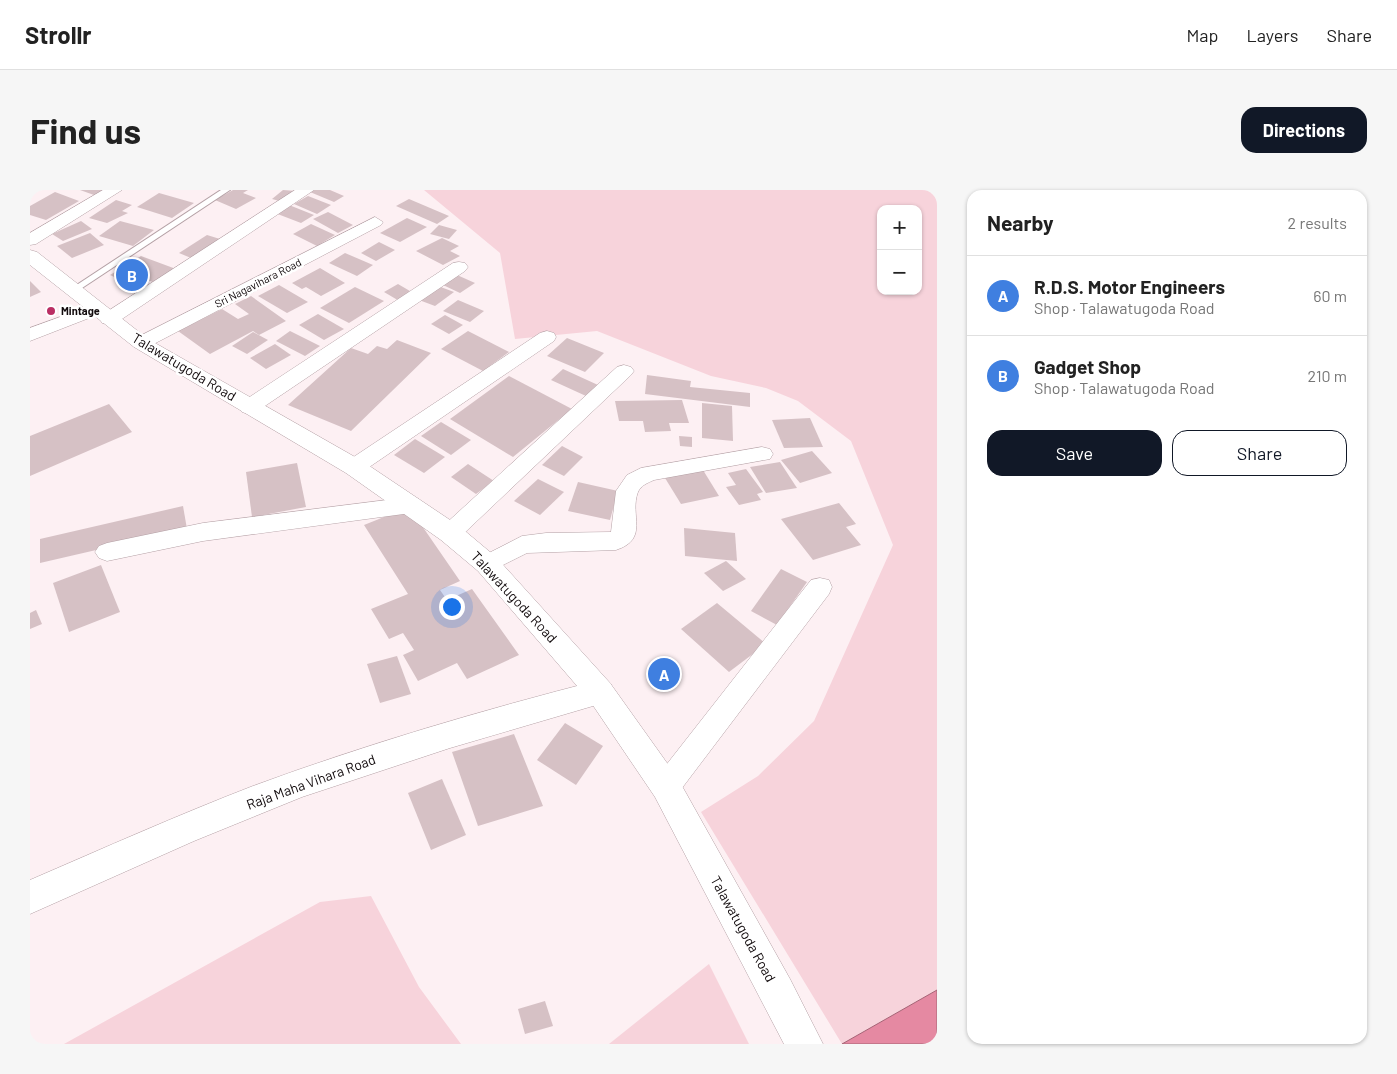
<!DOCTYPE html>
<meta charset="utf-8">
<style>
body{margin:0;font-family:Barlow,sans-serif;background:#f6f6f6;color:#222}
.controls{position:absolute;right:15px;top:15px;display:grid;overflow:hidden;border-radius:10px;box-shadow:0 1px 4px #0004}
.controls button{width:45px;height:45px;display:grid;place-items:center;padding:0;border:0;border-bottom:1px solid #e0e0e0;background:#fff;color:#222;font:25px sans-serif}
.you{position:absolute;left:421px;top:416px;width:18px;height:18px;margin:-12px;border:4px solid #fff;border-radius:50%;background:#1a73e8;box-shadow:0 0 0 8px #1a73e833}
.badge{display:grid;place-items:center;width:32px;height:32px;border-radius:50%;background:#111827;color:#fff;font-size:16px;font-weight:700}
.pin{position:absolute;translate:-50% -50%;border:2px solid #fff;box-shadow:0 1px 5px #0006}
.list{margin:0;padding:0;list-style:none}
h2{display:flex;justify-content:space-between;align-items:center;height:65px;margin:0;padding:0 20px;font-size:21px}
h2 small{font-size:16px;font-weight:400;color:#767676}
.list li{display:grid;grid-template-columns:32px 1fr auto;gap:15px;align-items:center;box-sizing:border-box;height:80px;padding:0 20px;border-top:1px solid #e0e0e0}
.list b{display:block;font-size:19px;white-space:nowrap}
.list p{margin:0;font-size:16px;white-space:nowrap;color:#767676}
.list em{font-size:16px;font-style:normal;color:#767676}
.actions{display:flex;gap:10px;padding:15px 20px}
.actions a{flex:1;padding:11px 0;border:1px solid #111827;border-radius:15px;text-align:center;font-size:18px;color:#111827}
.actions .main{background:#111827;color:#fff}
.map{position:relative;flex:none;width:907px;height:854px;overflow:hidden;border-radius:15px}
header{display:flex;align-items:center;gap:30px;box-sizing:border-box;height:70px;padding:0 25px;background:#fff;border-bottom:1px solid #e0e0e0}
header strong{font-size:24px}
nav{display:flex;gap:28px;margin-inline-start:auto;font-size:18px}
.intro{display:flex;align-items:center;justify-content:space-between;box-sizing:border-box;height:120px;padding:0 30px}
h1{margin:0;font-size:35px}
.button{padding:12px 22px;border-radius:15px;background:#111827;color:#fff;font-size:18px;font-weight:700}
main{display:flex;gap:30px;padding:0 30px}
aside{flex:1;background:#fff;border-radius:15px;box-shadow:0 1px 4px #0004}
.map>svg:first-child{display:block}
.green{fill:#f7d3db;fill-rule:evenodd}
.water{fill:#e589a2;stroke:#a56375}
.building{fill:#d6c1c5}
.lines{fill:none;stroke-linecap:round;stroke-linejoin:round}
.lane-casing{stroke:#b4a0a5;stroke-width:2}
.street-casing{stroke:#b4a0a5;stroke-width:1}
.secondary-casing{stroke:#b4a0a5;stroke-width:1}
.primary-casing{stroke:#b4a0a5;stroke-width:1}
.lane{fill:#fff;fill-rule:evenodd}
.street{fill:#fff;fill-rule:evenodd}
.secondary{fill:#fff;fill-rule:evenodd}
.primary{fill:#fff;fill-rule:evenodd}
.poi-dot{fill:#ba2e63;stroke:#fff;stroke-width:2}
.labels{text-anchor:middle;stroke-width:5;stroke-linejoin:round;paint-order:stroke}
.far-street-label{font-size:11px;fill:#110a0c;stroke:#fff}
.far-poi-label{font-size:11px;font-weight:bold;fill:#110a0c;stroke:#fff;text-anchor:start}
.street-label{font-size:14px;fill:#110a0c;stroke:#fff}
</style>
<header>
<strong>Strollr</strong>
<nav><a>Map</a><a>Layers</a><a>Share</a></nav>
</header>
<div class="intro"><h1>Find us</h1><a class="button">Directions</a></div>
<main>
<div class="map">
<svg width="907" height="854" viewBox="0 0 907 854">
<rect width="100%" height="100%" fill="#fdf0f3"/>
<g class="green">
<path d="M394 0H907V800L812 854 671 622 728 586 784 531 863 355 821 251 768 211 736 198 681 186 567 141 485 149 470 63ZM851 19H888V101H851Z"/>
<path d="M341 706 389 797 431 854H34L290 712Z"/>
<path d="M679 774 719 854H579Z"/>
</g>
<path class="water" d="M907 800V854H812Z"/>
<g class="building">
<path d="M50 0H73L64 5Z"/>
<path d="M203 0H218L213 3 226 8 206 19 185 10Z"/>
<path d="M253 0 266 1 253 12 242 9Z"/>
<path d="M284 0H300L314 6 304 12 280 2Z"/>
<path d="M25 2 49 11 16 30 0 25V16Z"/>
<path d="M129 3 164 13 142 28 107 17Z"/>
<path d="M278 6 301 15 287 24 264 14Z"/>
<path d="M379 9 419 26 407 34 366 16Z"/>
<path d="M86 10 102 15 92 21 98 23 77 33 59 28Z"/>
<path d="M259 15 284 25 271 33 245 23Z"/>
<path d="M298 22 323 35 308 43 283 29Z"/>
<path d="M377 28 397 37 370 52 350 43Z"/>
<path d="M51 31 62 39 33 51 22 44Z"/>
<path d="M90 31 124 40 103 56 69 46Z"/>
<path d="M281 34 305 45 287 56 263 44Z"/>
<path d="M409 35 427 40 419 49 400 44Z"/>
<path d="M60 43 74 55 42 68 27 56Z"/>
<path d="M177 45 190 49 161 68 149 63Z"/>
<path d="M412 48 429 56 420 61 430 66 413 75 386 61Z"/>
<path d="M349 52 365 60 346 71 331 63Z"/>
<path d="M315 63 343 75 327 86 299 73Z"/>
<path d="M111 66 146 79 125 93 110 87 99 94 80 85Z"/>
<path d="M290 78 315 93 291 106 276 97 272 99 262 93Z"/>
<path d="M427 85 445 93 430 103 413 95Z"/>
<path d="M0 91 11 102 0 107Z"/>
<path d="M368 94 385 104 371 112 354 102Z"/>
<path d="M249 95 278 112 257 123 228 106Z"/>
<path d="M408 96 424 102 405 116 389 110Z"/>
<path d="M325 97 354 111 319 133 290 118Z"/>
<path d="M221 106 256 131 229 145 223 141 180 164 148 141 192 119 208 129 219 124 205 114Z"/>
<path d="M428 110 454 121 440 132 413 121Z"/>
<path d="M288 124 314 139 294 150 269 135Z"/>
<path d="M415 125 433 135 419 144 401 134Z"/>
<path d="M260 141 290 156 275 166 246 151Z"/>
<path d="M438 141 479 162 453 181 411 159Z"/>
<path d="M223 142 238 150 217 164 202 156Z"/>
<path d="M537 148 574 163 555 182 517 166Z"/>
<path d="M367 150 401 163 321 241 258 215 321 158 338 164 347 156 357 159Z"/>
<path d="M245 154 261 165 236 179 220 168Z"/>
<path d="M533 179 568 195 556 206 521 190Z"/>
<path d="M617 185 661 191 660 197 720 203V217L615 204Z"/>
<path d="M479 186 542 219 483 267 420 229Z"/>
<path d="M652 210 659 233H639L641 241 615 242 613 231H589L585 211Z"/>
<path d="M672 213 702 216 703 251 672 248Z"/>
<path d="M79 214 102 242 0 286V246Z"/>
<path d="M780 228 793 257 754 258 742 230Z"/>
<path d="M411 232 441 250 421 265 391 246Z"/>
<path d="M649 246 662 247V257L650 256Z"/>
<path d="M385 249 415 267 394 283 364 265Z"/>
<path d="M532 256 553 267 534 286 512 275Z"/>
<path d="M782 261 802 283 770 293 751 270Z"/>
<path d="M750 272 767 298 736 303 720 277Z"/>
<path d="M267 273 276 317 222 327 216 282Z"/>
<path d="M438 274 464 291 446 304 421 287Z"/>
<path d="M716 279 733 302 727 304 731 310 709 315 696 297 706 295 698 283Z"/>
<path d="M673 280 689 306 651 314 635 288Z"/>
<path d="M508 289 534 302 510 325 484 311Z"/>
<path d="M548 292 588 301 580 330 538 321Z"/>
<path d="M809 313 826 334 816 337 831 355 783 370 751 329Z"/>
<path d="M153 316 157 339 10 373V349Z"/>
<path d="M379 317 430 391 410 400 417 410 442 399 489 465 437 489 427 473 388 491 373 465 384 460 373 443 359 449 341 419 378 404 334 335Z"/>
<path d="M654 338 705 343 707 371 655 366Z"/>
<path d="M696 371 716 389 693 401 674 383Z"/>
<path d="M71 375 90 422 39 442 23 393Z"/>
<path d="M751 379 777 392 747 435 721 421Z"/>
<path d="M687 413 736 454 699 482 651 439Z"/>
<path d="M6 420 12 434 0 439V423Z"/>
<path d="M367 466 381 504 350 513 337 474Z"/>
<path d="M535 533 573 556 546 595 507 570Z"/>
<path d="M484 544 513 616 448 636 422 562Z"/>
<path d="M412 589 436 645 401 660 378 603Z"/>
<path d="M515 811 523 836 495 844 488 819Z"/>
</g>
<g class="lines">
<g class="lane-casing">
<path id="lane" d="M191 0H200L46 102 39 100Z"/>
</g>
<g class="street-casing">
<g id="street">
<path d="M73 0H92L6 54 0 55V43Z"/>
<path d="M265 0H284L86 133H72L70 129 72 125Z"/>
<path d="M345 27 353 32 351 35 118 157H104L102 153 104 149Z"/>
<path d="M429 72 435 73 438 77 435 81 226 222 219 224 212 222 209 217 212 212 423 73Z"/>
<path d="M66 114 72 115 75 119 72 123 0 151V138Z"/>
<path d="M517 141 524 143 526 147 524 151 332 282 324 285 316 282 313 277 316 272 510 143Z"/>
<path d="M594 175 601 177 604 181 601 185 428 349 420 352 412 349 408 343 412 337 587 177Z"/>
<path d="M732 257 740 259 743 264 740 269 624 290C618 293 611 295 608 302 599 325 620 349 586 360L497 363 457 383 449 380 445 374 449 368 492 346 516 343 581 342 586 301 597 285 611 278Z"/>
<path d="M381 307 389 309 392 315 389 321 381 323 173 351 77 371 69 368 65 362 69 356 77 353 173 333Z"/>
<path d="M790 388 799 390 802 397 799 404 646 606 636 610 626 606 622 597 626 588 781 390Z"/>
</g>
</g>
<g class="secondary-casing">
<path id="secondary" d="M570 490 580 493 585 502 580 511 420 558 272 607 164 651 0 724V690C74 658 148 625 223 596 337 554 453 520 570 490Z"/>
</g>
<g class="primary-casing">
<path id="primary" d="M0 60 7 62 118 149 332 271 429 336 466 367 580 493 647 587 760 789 793 854H754L625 607 560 511 448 381 411 350 316 283 104 157 0 75Z"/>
</g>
<use href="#lane" class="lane"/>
<use href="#street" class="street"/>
<use href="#secondary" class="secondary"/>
<use href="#primary" class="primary"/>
</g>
<circle class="poi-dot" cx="21" cy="121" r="5"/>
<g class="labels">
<g class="far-street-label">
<text transform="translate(228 93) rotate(-27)" y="4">Sri Nagavihara Road</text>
</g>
<g class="far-poi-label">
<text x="31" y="125">Mintage</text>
</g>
<g class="street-label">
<text transform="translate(154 177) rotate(31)" y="5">Talawatugoda Road</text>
<text transform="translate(484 407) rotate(47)" y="5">Talawatugoda Road</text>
<text transform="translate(281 592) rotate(-20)" y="5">Raja Maha Vihara Road</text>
<text transform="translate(713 739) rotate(61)" y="5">Talawatugoda Road</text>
</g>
</g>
</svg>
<div class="controls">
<button>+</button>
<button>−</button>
</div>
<div class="you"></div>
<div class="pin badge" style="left:634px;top:484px;background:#3f7fe0">A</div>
<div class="pin badge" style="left:102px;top:85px;background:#3f7fe0">B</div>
</div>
<aside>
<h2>Nearby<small>2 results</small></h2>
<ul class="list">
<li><span class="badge" style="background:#3f7fe0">A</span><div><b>R.D.S. Motor Engineers</b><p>Shop · Talawatugoda Road</p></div><em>60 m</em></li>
<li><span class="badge" style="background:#3f7fe0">B</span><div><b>Gadget Shop</b><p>Shop · Talawatugoda Road</p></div><em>210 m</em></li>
</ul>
<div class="actions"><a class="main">Save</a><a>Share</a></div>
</aside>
</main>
